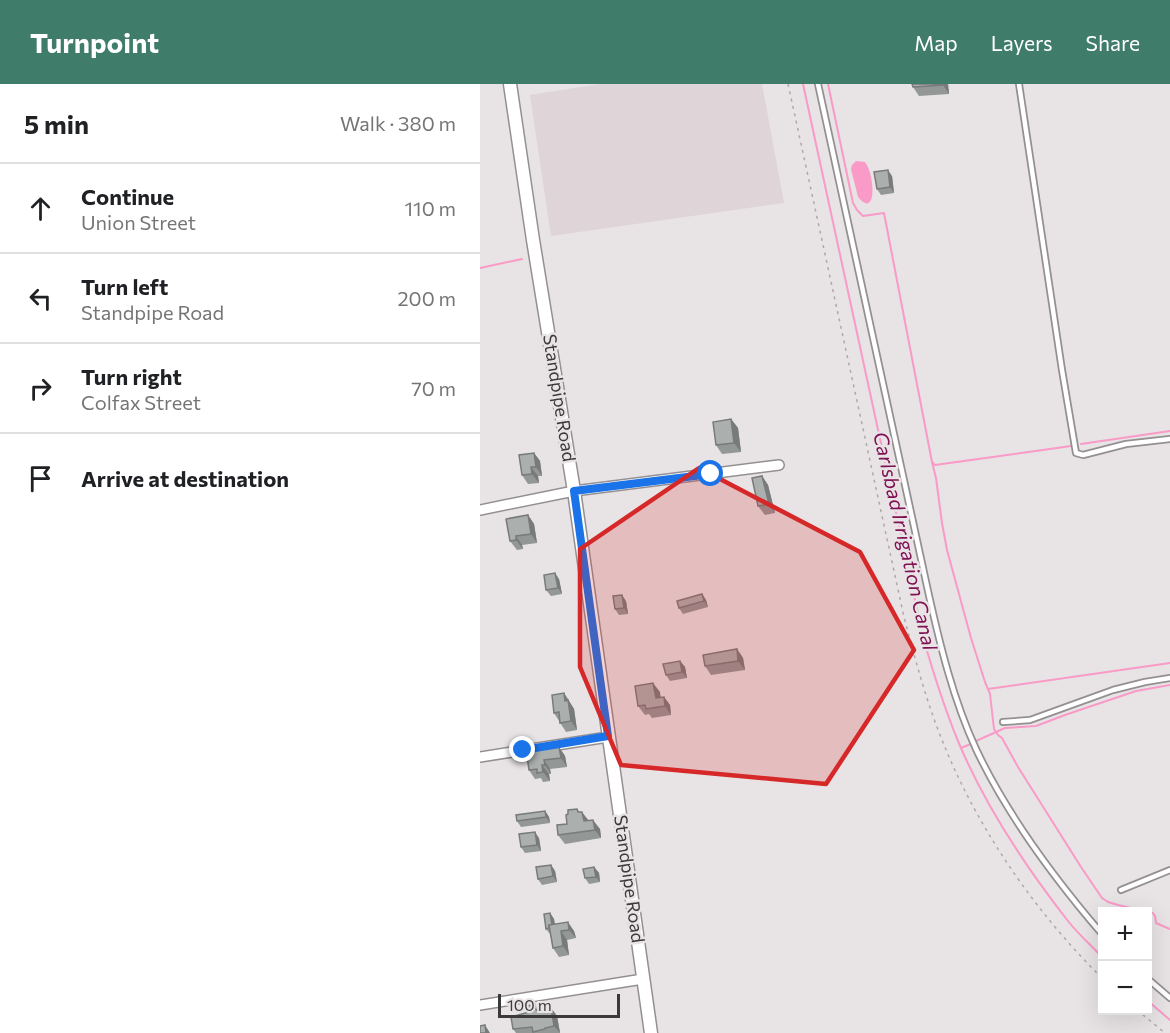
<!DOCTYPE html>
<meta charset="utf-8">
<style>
body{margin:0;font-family:Commissioner,sans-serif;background:#f6f6f6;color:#202124}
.controls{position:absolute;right:18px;bottom:18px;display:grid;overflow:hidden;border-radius:0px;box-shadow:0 6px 24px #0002}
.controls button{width:54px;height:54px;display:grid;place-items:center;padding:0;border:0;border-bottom:2px solid #e0e0e0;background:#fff;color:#202124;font:30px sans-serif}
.scale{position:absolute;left:18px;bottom:15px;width:122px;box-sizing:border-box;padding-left:6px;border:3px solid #3b393a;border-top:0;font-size:16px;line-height:21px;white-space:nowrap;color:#3b393a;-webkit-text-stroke:4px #e8e3e5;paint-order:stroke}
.stop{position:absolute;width:18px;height:18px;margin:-14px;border:4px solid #1a73e8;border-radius:50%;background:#fff}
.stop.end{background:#1a73e8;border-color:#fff;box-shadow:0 2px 6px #0008}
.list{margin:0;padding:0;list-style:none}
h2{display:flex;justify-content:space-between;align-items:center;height:78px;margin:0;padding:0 24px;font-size:26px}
h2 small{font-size:20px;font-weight:400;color:#757577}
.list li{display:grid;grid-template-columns:39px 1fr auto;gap:18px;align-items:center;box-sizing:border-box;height:90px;padding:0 24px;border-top:2px solid #e0e0e0}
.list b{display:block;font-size:22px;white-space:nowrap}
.list p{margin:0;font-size:20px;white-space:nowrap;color:#757577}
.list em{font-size:20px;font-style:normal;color:#757577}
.icon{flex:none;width:33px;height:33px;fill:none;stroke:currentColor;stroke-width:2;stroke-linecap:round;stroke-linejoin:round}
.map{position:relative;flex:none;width:690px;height:949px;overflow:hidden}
header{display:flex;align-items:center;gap:36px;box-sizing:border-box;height:84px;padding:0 30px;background:#3f7d6a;color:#fff}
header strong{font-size:28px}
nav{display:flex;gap:33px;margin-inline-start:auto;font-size:21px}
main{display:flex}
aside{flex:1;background:#fff}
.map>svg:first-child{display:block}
.built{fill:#dfd4d8}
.water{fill:#f99ac7}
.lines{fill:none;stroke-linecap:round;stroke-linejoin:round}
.stream{stroke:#f99ac7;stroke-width:2}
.service-casing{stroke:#949092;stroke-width:8}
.minor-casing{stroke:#949092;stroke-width:12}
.tertiary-casing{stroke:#949092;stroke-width:15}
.path{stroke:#ada9aa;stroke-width:1.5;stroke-dasharray:3 4.5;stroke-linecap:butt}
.service{stroke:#fff;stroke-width:4.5}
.minor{stroke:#fff;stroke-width:9}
.tertiary{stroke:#fff;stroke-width:12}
.wall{fill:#939796}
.shaded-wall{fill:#787b7a}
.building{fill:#abb0ae;stroke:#787b7a;stroke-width:1.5}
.route{stroke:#1a73e8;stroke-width:8}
.marked{fill:#d62828;fill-opacity:0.2;stroke:#d62828;stroke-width:4.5;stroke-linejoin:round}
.labels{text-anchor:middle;stroke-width:5;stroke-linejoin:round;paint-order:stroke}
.street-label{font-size:18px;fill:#3b393a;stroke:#e8e3e5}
.water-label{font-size:20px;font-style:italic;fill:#801153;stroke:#e8e3e5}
</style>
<header>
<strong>Turnpoint</strong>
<nav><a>Map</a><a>Layers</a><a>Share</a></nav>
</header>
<main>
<aside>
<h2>5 min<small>Walk · 380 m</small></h2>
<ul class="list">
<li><svg class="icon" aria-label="ahead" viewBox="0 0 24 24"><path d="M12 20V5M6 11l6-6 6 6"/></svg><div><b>Continue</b><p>Union Street</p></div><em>110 m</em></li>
<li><svg class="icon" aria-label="left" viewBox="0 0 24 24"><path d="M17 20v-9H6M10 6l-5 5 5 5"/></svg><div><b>Turn left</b><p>Standpipe Road</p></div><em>200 m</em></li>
<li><svg class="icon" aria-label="right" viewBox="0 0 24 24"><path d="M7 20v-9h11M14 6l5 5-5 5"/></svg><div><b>Turn right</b><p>Colfax Street</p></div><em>70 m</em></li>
<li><svg class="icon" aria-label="arrive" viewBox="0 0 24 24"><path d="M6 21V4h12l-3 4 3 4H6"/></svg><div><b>Arrive at destination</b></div></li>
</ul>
</aside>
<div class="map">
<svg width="690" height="949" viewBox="0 0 690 949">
<rect width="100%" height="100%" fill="#e8e3e5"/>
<path class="built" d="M120 0H282L304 119 71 152 50 11Z"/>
<path class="water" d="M376 77 385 78C395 91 397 136 378 113L371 85 372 81Z"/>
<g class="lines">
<g class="stream">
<path d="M323 0 443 553C453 588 464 623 478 657 505 722 545 782 588 837 598 850 611 861 622 873"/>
<path d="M348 0 373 119 377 126 383 132 404 129 452 378 455 381 591 362"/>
<path d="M0 184 42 175"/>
<path d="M601 360 690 347"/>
<path d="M452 378 456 394 462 439 467 466 491 554 505 598 510 610 514 645 518 651 522 654 538 683 601 783 622 814 628 818 638 821 673 829 675 832 676 839 690 845"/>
<path d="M508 605 690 579"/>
<path d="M496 657 525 644 556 642 585 631 656 607 690 601"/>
<path d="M481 664 491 660"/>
<path d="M668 917 690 936"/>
</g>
<g class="service-casing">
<g id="service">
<path d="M338 0 448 507C460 561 473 615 496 665 528 733 574 794 622 850"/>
<path d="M539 0 582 286 596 369 603 371 646 360 690 355"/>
<path d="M523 638 550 636 633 606 665 598 690 594"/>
<path d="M641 806 690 786"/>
<path d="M668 895 690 914"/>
</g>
</g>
<g class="minor-casing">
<g id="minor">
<path d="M0 426 94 407 299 381"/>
<path d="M0 673 128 653"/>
<path d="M0 921 163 895"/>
</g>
</g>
<g class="tertiary-casing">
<path id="tertiary" d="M30 0 53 156 94 407 171 949"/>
</g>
<g class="path">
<path d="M308 0 424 533C435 575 446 616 462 656 497 744 555 828 622 894"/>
<path d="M657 926 685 949"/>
</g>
<use href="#service" class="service"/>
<use href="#minor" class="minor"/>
<use href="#tertiary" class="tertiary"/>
</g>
<g class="wall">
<path d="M432 0H468L469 10 439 12 433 3Z"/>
<path d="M412 92 414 109 401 111 397 105Z"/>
<path d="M251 335 258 344 261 368 242 370 236 361Z"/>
<path d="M54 369 60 377 62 392H58L59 399 48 400 42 391Z"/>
<path d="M282 392 288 401 295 429 285 431 278 422Z"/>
<path d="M48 431 54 440 57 459 42 461 43 465 37 466 30 457Z"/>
<path d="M79 495 82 510 71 512 66 506Z"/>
<path d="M222 510 226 516 228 523 203 530 199 524Z"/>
<path d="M146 517 148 530 139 531 135 525Z"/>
<path d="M257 565 263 574 265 586 231 591 225 582Z"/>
<path d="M200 577 205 583 207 594 190 597 186 591Z"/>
<path d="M180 608V613H184L190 621 191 631 172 634 169 630 165 631 158 622Z"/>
<path d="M84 609 94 625 97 646 86 648 74 629Z"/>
<path d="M79 663 85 672 87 683 70 685 71 690H69L70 697 63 698 61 694 55 695 49 686Z"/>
<path d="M65 727 69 733 70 739 41 743 37 737Z"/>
<path d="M100 728 109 737 120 745 121 754 85 760 78 751 87 740 88 730Z"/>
<path d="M59 754 61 767 45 769 41 763Z"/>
<path d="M71 781 75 787 77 798 62 801 58 795Z"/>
<path d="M114 783 119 789 120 798 109 800 105 794Z"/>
<path d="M70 829 74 835 75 840 94 847 96 854 87 856 89 871 79 873 73 864 70 850 66 845Z"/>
<path d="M71 924 77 932 80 949H36L33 945 49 928Z"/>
</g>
<g class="shaded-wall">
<path d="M463 0H468L469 10 463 1Z"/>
<path d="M408 86 412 92 414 109 410 103Z"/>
<path d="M251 335 258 344 261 368 254 359Z"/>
<path d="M54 369 60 377 62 392 56 383Z"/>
<path d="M51 383 58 392 59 399 52 390Z"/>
<path d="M282 392 288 401 295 429 289 420Z"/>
<path d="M48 431 54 440 57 459 51 450Z"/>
<path d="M36 452 42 461 43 465 36 456Z"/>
<path d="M75 489 79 495 82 510 78 504Z"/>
<path d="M222 510 226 516 228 523 224 517Z"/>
<path d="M142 511 146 517 148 530 144 524Z"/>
<path d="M257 565 263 574 265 586 258 577Z"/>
<path d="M200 577 205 583 207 594 202 588Z"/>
<path d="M173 599 180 608 182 623 176 614Z"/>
<path d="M84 609 94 625 97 646 91 637 85 617Z"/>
<path d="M184 613 190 621 191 631 185 622Z"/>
<path d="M79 663 85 672 87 683 81 674Z"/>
<path d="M64 676 70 685 71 690 65 681Z"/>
<path d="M62 681 69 690 70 697 63 688Z"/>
<path d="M97 725 103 733 102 728 109 737 110 746 98 728Z"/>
<path d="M65 727 69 733 70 739 66 733Z"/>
<path d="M113 736 120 745 121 754 115 746Z"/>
<path d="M55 748 59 754 61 767 57 761Z"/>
<path d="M71 781 75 787 77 798 73 792Z"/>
<path d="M114 783 119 789 120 798 116 793Z"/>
<path d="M70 829 74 835 76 850 72 844Z"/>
<path d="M88 838 94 847 96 854 89 846Z"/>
<path d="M81 847 87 856 89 871 83 862Z"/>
<path d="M71 924 77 932 80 949 74 942Z"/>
<path d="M5 941 10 949H6Z"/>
</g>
<g class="building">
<path d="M432 0H463V1L433 3Z"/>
<path d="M408 86 410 103 397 105 394 88Z"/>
<path d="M251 335 254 359 236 361 233 338Z"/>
<path d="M54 369 56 383H51L52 390 42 391 39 371Z"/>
<path d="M282 392 289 420 278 422 272 394Z"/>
<path d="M48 431 51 450 36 452V456L30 457 26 435Z"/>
<path d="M75 489 78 504 66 506 64 491Z"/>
<path d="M222 510 224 517 199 524 197 517Z"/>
<path d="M142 511 144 524 135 525 133 512Z"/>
<path d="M257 565 258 577 225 582 223 571Z"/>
<path d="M200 577 202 588 186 591 183 580Z"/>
<path d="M173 599 176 614 184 613 185 622 166 625 165 621 158 622 155 602Z"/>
<path d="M84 609 85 617 88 616 91 637 80 639 79 628 74 629 72 611Z"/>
<path d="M79 663 81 674 64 676 65 681H62L63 688 57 689V685L49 686 47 672H50L49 667Z"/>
<path d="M97 725 98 728H102L104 737 113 736 115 746 78 751 77 741 87 740 86 731 88 730V726Z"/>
<path d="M65 727 66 733 37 737 36 731Z"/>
<path d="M55 748 57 761 41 763 39 750Z"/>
<path d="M71 781 73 792 58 795 56 783Z"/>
<path d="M114 783 116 793 105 794 103 785Z"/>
<path d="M70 829 72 841H69V844L66 845 64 830Z"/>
<path d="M88 838 89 846 81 847 83 862 73 864 69 841Z"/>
<path d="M55 920 56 926 71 924 74 942 65 944V945L53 948 52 943 33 945 31 933 49 928 47 922Z"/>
<path d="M5 941 6 949H0V942Z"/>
</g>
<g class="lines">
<path class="route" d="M43 666 128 652 94 407 231 390"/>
</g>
<path class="marked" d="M219 384 380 468 434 566 346 700 141 681 100 583V465Z"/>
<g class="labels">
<g class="street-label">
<text transform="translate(79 314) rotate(81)" y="6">Standpipe Road</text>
<text transform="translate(149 795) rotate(82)" y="6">Standpipe Road</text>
</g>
<g class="water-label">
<text transform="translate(425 457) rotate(77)" y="7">Carlsbad Irrigation Canal</text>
</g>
</g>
</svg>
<div class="controls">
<button>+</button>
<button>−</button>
</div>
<div class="scale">100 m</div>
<div class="stop" style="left:231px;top:390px"></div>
<div class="stop end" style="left:43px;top:666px"></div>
</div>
</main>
